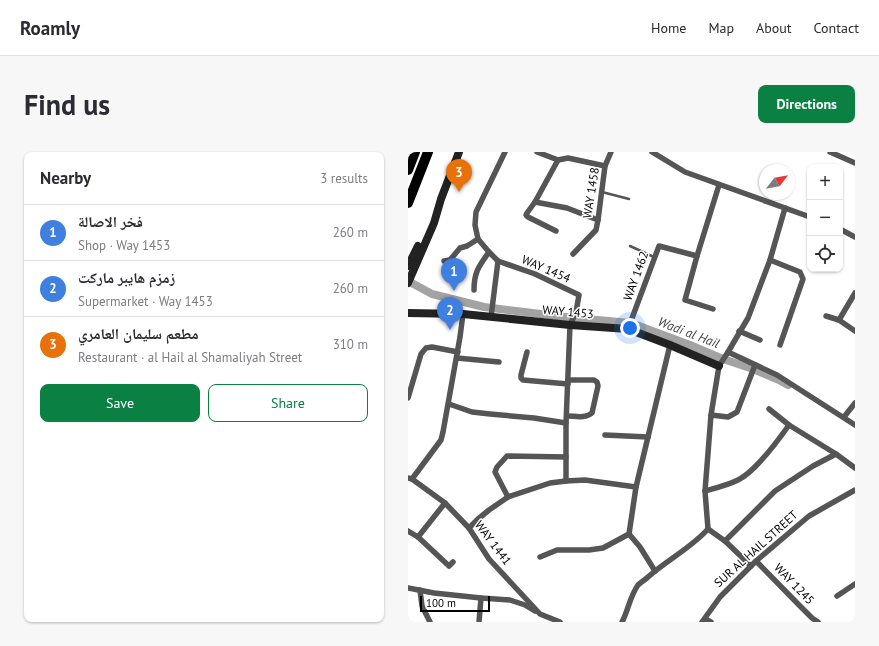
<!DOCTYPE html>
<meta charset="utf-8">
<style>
body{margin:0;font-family:"PT Sans","Noto Naskh Arabic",sans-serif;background:#f7f7f7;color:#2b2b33}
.controls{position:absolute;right:12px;top:12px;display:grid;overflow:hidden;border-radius:8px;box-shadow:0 1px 3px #0004}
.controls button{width:36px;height:36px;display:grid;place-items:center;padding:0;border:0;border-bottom:1px solid #e1e1e2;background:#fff;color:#2b2b33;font:20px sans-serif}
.compass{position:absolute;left:351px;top:12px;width:36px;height:36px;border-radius:50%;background:#fff;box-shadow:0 1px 3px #0004;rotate:59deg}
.scale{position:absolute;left:12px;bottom:10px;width:70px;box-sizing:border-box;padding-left:4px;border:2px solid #000;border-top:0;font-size:11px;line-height:14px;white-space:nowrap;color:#000;-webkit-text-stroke:3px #fff;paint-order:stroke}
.you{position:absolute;left:222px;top:176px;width:14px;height:14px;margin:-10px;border:3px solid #fff;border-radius:50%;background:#1a73e8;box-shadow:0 0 0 6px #1a73e833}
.badge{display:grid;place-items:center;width:26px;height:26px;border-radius:50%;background:#0b8043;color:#fff;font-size:13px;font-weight:700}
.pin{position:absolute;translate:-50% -33px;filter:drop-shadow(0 1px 2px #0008)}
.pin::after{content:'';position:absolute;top:21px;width:14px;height:12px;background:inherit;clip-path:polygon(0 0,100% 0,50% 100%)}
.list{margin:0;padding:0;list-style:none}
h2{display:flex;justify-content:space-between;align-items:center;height:52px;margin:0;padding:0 16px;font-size:17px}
h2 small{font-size:13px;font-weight:400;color:#7c7c81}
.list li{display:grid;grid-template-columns:26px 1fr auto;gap:12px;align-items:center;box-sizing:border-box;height:56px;padding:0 16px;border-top:1px solid #e1e1e2}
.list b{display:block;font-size:15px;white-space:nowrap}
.list p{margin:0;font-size:13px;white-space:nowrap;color:#7c7c81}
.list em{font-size:13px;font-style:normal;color:#7c7c81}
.actions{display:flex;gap:8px;padding:12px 16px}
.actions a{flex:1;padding:9px 0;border:1px solid #0b8043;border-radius:8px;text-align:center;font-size:14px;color:#0b8043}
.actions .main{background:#0b8043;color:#fff}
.icon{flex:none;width:22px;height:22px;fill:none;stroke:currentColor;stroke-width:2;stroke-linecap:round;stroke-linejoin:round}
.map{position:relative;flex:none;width:447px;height:470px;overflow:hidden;border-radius:8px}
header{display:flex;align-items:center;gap:24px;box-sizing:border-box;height:56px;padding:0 20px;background:#fff;border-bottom:1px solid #e1e1e2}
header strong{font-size:19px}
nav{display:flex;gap:22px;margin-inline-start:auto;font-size:14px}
.intro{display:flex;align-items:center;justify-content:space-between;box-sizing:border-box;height:96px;padding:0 24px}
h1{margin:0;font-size:28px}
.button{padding:10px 18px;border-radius:8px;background:#0b8043;color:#fff;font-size:14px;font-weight:700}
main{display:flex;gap:24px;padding:0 24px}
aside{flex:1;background:#fff;border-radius:8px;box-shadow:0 1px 3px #0004}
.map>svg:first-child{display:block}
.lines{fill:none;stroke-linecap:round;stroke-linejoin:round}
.river{stroke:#a3a3a3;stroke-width:8}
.lane{stroke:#555;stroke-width:2.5}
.street{stroke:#555;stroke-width:5.5}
.secondary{stroke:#222;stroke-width:8}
.highway{stroke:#000;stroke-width:10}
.labels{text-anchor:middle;stroke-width:3;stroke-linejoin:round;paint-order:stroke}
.street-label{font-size:12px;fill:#000;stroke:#fff}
.water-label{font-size:13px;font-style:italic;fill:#444;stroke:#fff}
</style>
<header>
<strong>Roamly</strong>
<nav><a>Home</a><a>Map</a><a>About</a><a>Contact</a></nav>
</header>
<div class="intro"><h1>Find us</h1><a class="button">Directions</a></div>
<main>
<aside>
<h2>Nearby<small>3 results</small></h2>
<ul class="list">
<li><span class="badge" style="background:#3f7fe0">1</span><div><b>فخر الاصالة</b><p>Shop · Way 1453</p></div><em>260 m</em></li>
<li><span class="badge" style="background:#3f7fe0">2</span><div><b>زمزم هايبر ماركت</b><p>Supermarket · Way 1453</p></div><em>260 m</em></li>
<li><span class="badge" style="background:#e8710a">3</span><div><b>مطعم سليمان العامري</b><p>Restaurant · al Hail al Shamaliyah Street</p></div><em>310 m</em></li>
</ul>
<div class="actions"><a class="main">Save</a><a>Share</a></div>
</aside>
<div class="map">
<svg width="447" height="470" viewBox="0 0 447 470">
<rect width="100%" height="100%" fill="#fff"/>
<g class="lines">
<path class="river" d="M0 129 24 142 76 155 166 166 223 171 282 193 315 207 345 217 371 228 380 233"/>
<g class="lane">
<path d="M194 40 221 47"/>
<path d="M222 94 246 105"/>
</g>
<g class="street">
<path d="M97 0 68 60 67 73 70 87 81 100 90 109 127 122 171 143 168 160 162 173 158 271V329"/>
<path d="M129 0 150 8 160 6 197 14"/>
<path d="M244 0 277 20 402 65"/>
<path d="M422 0 447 11"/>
<path d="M150 8 127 50 159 56 190 68"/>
<path d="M127 50 119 61 118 63 120 65 148 79"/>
<path d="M432 77 447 85"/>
<path d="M165 102 188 78 190 68 197 14 203 0"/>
<path d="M362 108 392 120 395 127 372 193"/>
<path d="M36 109 42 108 52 96 59 94 70 87"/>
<path d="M66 138C66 120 71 114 81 100"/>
<path d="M305 157 277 148 289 104 311 33"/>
<path d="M418 164 431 168 447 179"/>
<path d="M83 165 90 109"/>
<path d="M431 168 447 141"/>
<path d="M220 177 251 94 289 104"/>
<path d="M331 179 352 188"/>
<path d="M119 200 113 223V226L115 228 160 232"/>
<path d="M320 200 369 223 447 273"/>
<path d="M49 206 91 210"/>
<path d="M0 246 13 202 18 196 24 195 50 200"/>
<path d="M41 252 64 260 82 262 126 266 158 271"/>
<path d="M361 257 381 273 428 302 447 316"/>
<path d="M303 263 320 265 329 260 347 213"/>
<path d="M159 264C167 264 177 267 184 261L190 234 189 230 186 228H160"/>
<path d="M436 265 447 251"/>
<path d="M197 283 240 285"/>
<path d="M0 326 4 327 37 351 61 376 81 407 132 462 152 470"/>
<path d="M4 327 33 288 35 280 52 185 55 162"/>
<path d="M297 339C308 336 320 333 330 328 348 319 369 290 381 273"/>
<path d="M100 345 87 320 89 315 99 304 158 305"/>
<path d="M61 376 70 367 81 358 100 345 142 331 158 329 177 328 228 335"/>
<path d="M300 377 317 389 343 414"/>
<path d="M0 379 10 385 41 414 45 410"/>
<path d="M221 382 232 395 247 419"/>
<path d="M10 385 37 351"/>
<path d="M317 389 367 339 405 314 428 302"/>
<path d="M132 405 149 398H181L195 396 221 382 228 335 262 193"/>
<path d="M348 409 391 453 404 466 410 470"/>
<path d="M0 436 26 441 73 446 102 448 117 453 127 459"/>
<path d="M12 438 14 454 22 470"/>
<path d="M429 444 447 432"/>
<path d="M297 467 303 470"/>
<path d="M71 470 73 446"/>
<path d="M214 470C220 459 222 444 230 433 233 430 237 428 240 425 259 408 283 396 300 377L297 339 303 263 311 214 320 200 340 166 362 108 377 56"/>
<path d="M294 470 312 445 348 409 401 364 447 338"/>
</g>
<g class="secondary">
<path d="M0 114 10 94"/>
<path d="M0 131 26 71 33 47 51 0"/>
<path d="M0 161 55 162 162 173 220 177 262 193 311 214"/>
</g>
<g class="highway">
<path d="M0 18 7 0"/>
<path d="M0 51 20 0"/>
</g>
</g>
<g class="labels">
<g class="street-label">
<text transform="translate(183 41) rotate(-81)" y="4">WAY 1458</text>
<text transform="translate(138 117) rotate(23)" y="4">WAY 1454</text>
<text transform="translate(228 124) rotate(-70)" y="4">WAY 1462</text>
<text transform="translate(160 160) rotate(5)" y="4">WAY 1453</text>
<text transform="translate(85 391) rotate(53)" y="4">WAY 1441</text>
<text transform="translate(348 397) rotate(-42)" y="4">SUR AL HAIL STREET</text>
<text transform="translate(386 432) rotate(46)" y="4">WAY 1245</text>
</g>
<g class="water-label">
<text transform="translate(281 180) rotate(21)" y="5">Wadi al Hail</text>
</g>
</g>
</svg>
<div class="controls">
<button>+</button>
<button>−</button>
<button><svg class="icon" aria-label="locate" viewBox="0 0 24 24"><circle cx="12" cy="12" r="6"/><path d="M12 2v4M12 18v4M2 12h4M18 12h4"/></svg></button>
</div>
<svg class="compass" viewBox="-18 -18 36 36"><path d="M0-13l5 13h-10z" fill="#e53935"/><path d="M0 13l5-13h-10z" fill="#7c7c81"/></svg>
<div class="scale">100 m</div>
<div class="you"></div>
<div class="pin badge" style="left:46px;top:139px;background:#3f7fe0">1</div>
<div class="pin badge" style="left:42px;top:178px;background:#3f7fe0">2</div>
<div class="pin badge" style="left:51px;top:40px;background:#e8710a">3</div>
</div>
</main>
